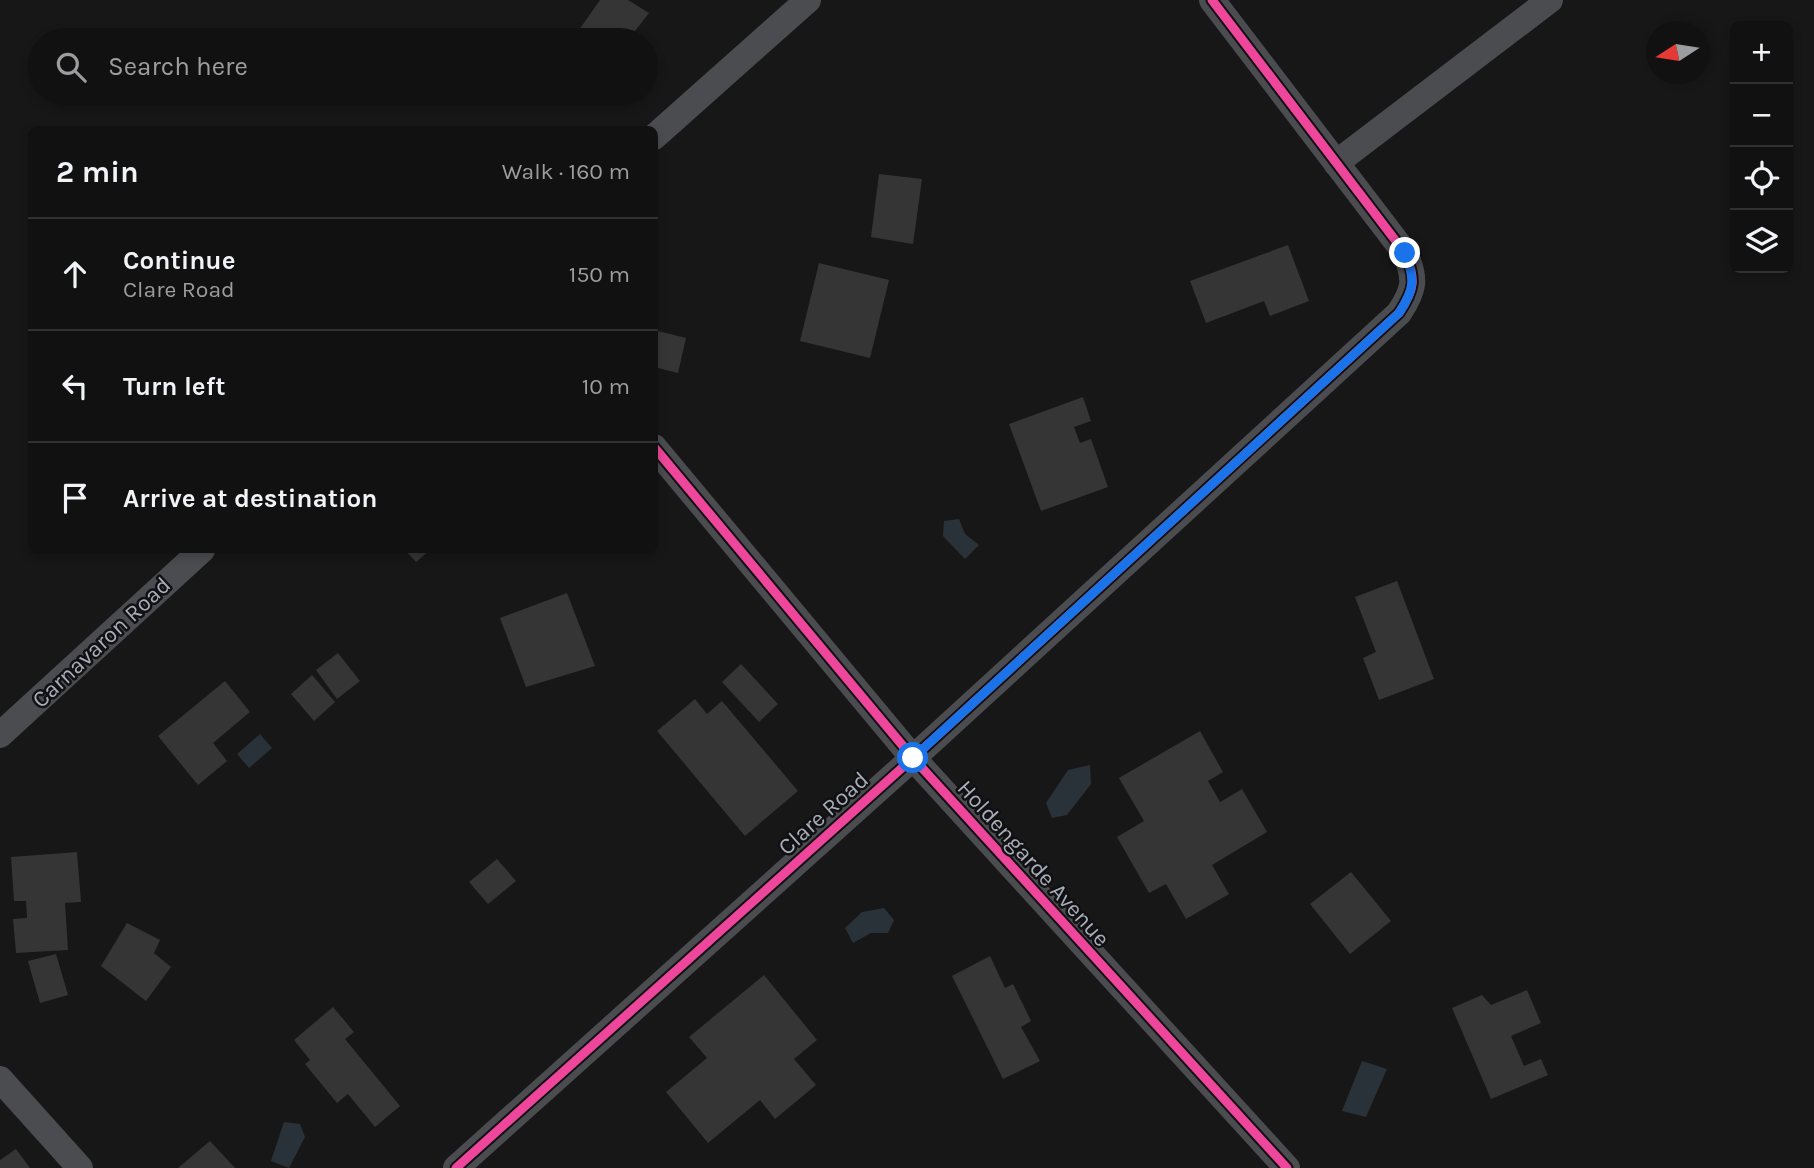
<!DOCTYPE html>
<meta charset="utf-8">
<style>
body{margin:0;font-family:Karla,sans-serif;background:#1a1a1a;color:#f1f3f6}
.controls{position:absolute;right:21px;top:21px;display:grid;overflow:hidden;border-radius:10px;box-shadow:0 4px 10px #0003}
.controls button{width:63px;height:63px;display:grid;place-items:center;padding:0;border:0;border-bottom:2px solid #303131;background:#111;color:#f1f3f6;font:35px sans-serif}
.compass{position:absolute;left:1646px;top:21px;width:63px;height:63px;border-radius:50%;background:#111;box-shadow:0 4px 10px #0003;rotate:258deg}
.stop{position:absolute;width:21px;height:21px;margin:-16px;border:5px solid #1a73e8;border-radius:50%;background:#fff}
.stop.end{background:#1a73e8;border-color:#fff;box-shadow:0 2px 7px #0008}
.list{margin:0;padding:0;list-style:none}
h2{display:flex;justify-content:space-between;align-items:center;height:91px;margin:0;padding:0 28px;font-size:30px}
h2 small{font-size:23px;font-weight:400;color:#9c9d9f}
.list li{display:grid;grid-template-columns:46px 1fr auto;gap:21px;align-items:center;box-sizing:border-box;height:112px;padding:0 28px;border-top:2px solid #303131}
.list b{display:block;font-size:26px;white-space:nowrap}
.list p{margin:0;font-size:23px;white-space:nowrap;color:#9c9d9f}
.list em{font-size:23px;font-style:normal;color:#9c9d9f}
.icon{flex:none;width:38px;height:38px;fill:none;stroke:currentColor;stroke-width:2;stroke-linecap:round;stroke-linejoin:round}
.map{position:relative;flex:none;width:1814px;height:1168px;overflow:hidden}
.search{position:absolute;background:#111;box-shadow:0 4px 10px #0003;left:28px;top:28px;width:630px;height:77px;display:flex;align-items:center;gap:18px;box-sizing:border-box;padding:0 24px;border-radius:38px;color:#9c9d9f;font-size:26px}
.panel{position:absolute;background:#111;box-shadow:0 4px 10px #0003;left:28px;top:126px;width:630px;height:427px;border-radius:10px}
.map>svg:first-child{display:block}
.water{fill:#2a3239}
.building{fill:#353536}
.lines{fill:none;stroke-linecap:round;stroke-linejoin:round}
.minor{stroke:#4b4c50;stroke-width:26}
.cycleway-casing{stroke:#111113;stroke-width:13}
.cycleway{stroke:#ed469a;stroke-width:9}
.route{stroke:#1a73e8;stroke-width:9}
.labels{text-anchor:middle;stroke-width:5;stroke-linejoin:round;paint-order:stroke}
.street-label{font-size:23px;fill:#a8adb8;stroke:#111113}
</style>
<div class="map">
<svg width="1814" height="1168" viewBox="0 0 1814 1168">
<rect width="100%" height="100%" fill="#171717"/>
<g class="water">
<path d="M959 519 965 534 979 545 965 559 943 536 944 521Z"/>
<path d="M260 734 272 748 249 768 237 754Z"/>
<path d="M1090 765 1091 784 1067 815 1052 818 1046 803 1068 770Z"/>
<path d="M884 908 894 920 888 933H871L853 943 845 928 862 912Z"/>
<path d="M1362 1061 1387 1069 1366 1117 1342 1111Z"/>
<path d="M284 1122 300 1124 305 1137 289 1168 271 1161Z"/>
</g>
<g class="building">
<path d="M600 0H628L649 13 628 40H572Z"/>
<path d="M879 174 922 179 913 244 871 237Z"/>
<path d="M1288 245 1309 301 1270 316 1264 301 1206 323 1190 281Z"/>
<path d="M819 263 889 280 870 358 800 341Z"/>
<path d="M658 331 686 338 678 373 654 367Z"/>
<path d="M1083 397 1091 421 1074 427 1080 443 1091 439 1108 487 1041 511 1009 424Z"/>
<path d="M405 550H430L416 562Z"/>
<path d="M1397 581 1434 679 1379 700 1363 658 1376 652 1355 597Z"/>
<path d="M567 593 595 666 526 687 500 618Z"/>
<path d="M338 653 360 681 337 699 316 670Z"/>
<path d="M741 664 778 704 759 722 722 682Z"/>
<path d="M312 675 335 702 314 721 291 694Z"/>
<path d="M225 681 250 712 213 743 227 761 198 785 158 736Z"/>
<path d="M695 699 707 714 722 701 798 791 745 836 657 731Z"/>
<path d="M1200 731 1223 772 1208 781 1220 802 1242 789 1267 832 1212 865 1229 894 1186 919 1166 884 1149 893 1117 837 1144 821 1119 778Z"/>
<path d="M77 852 81 902 65 903 68 950 16 953 13 919 27 918 26 901H14L11 857Z"/>
<path d="M497 859 516 881 488 904 469 882Z"/>
<path d="M1351 872 1391 921 1350 954 1310 904Z"/>
<path d="M127 923 160 940 154 953 171 967 146 1001 101 966Z"/>
<path d="M56 954 68 995 40 1003 28 961Z"/>
<path d="M990 956 1005 988 1013 984 1031 1021 1021 1027 1040 1061 1003 1079 952 976Z"/>
<path d="M764 975 817 1040 794 1059 816 1085 775 1119 760 1100 708 1143 666 1092 707 1058 689 1037Z"/>
<path d="M1527 990 1541 1023 1511 1036 1524 1066 1541 1059 1548 1075 1491 1099 1452 1008 1482 995 1491 1005Z"/>
<path d="M333 1007 354 1032 345 1039 400 1106 375 1127 348 1094 337 1103 305 1064 310 1060 294 1040Z"/>
<path d="M210 1141 235 1168H178Z"/>
<path d="M16 1149 30 1168H0V1160Z"/>
</g>
<g class="lines">
<g class="minor">
<path d="M654 137 808 0"/>
<path d="M1336 163 1550 0"/>
<path d="M654 447 913 758 1287 1168"/>
<path d="M0 735 202 550"/>
<path d="M0 1079 80 1168"/>
<path d="M456 1168 913 758 1399 313C1415 289 1416 279 1405 253L1212 0"/>
</g>
<g class="cycleway-casing">
<g id="cycleway">
<path d="M654 447 913 758 1287 1168"/>
<path d="M456 1168 913 758 1399 313C1415 289 1416 279 1405 253L1212 0"/>
</g>
</g>
<use href="#cycleway" class="cycleway"/>
</g>
<g class="lines">
<path class="route" d="M913 758 1399 313C1415 289 1415 279 1405 253"/>
</g>
<g class="labels">
<g class="street-label">
<text transform="translate(101 642) rotate(-43)" y="8">Carnavaron Road</text>
<text transform="translate(823 813) rotate(-42)" y="8">Clare Road</text>
<text transform="translate(1034 863) rotate(48)" y="8">Holdengarde Avenue</text>
</g>
</g>
</svg>
<div class="controls">
<button>+</button>
<button>−</button>
<button><svg class="icon" aria-label="locate" viewBox="0 0 24 24"><circle cx="12" cy="12" r="6"/><path d="M12 2v4M12 18v4M2 12h4M18 12h4"/></svg></button>
<button><svg class="icon" aria-label="layers" viewBox="0 0 24 24"><path d="M12 4l9 5-9 5-9-5zM3 14l9 5 9-5"/></svg></button>
</div>
<svg class="compass" viewBox="-18 -18 36 36"><path d="M0-13l5 13h-10z" fill="#e53935"/><path d="M0 13l5-13h-10z" fill="#9c9d9f"/></svg>
<div class="stop" style="left:913px;top:758px"></div>
<div class="stop end" style="left:1405px;top:253px"></div>
<div class="search"><svg class="icon" aria-label="search" viewBox="0 0 24 24"><circle cx="10" cy="10" r="6"/><path d="M15 15l6 6"/></svg>Search here</div>
<section class="panel">
<h2>2 min<small>Walk · 160 m</small></h2>
<ul class="list">
<li><svg class="icon" aria-label="ahead" viewBox="0 0 24 24"><path d="M12 20V5M6 11l6-6 6 6"/></svg><div><b>Continue</b><p>Clare Road</p></div><em>150 m</em></li>
<li><svg class="icon" aria-label="left" viewBox="0 0 24 24"><path d="M17 20v-9H6M10 6l-5 5 5 5"/></svg><div><b>Turn left</b></div><em>10 m</em></li>
<li><svg class="icon" aria-label="arrive" viewBox="0 0 24 24"><path d="M6 21V4h12l-3 4 3 4H6"/></svg><div><b>Arrive at destination</b></div></li>
</ul>
</section>
</div>
